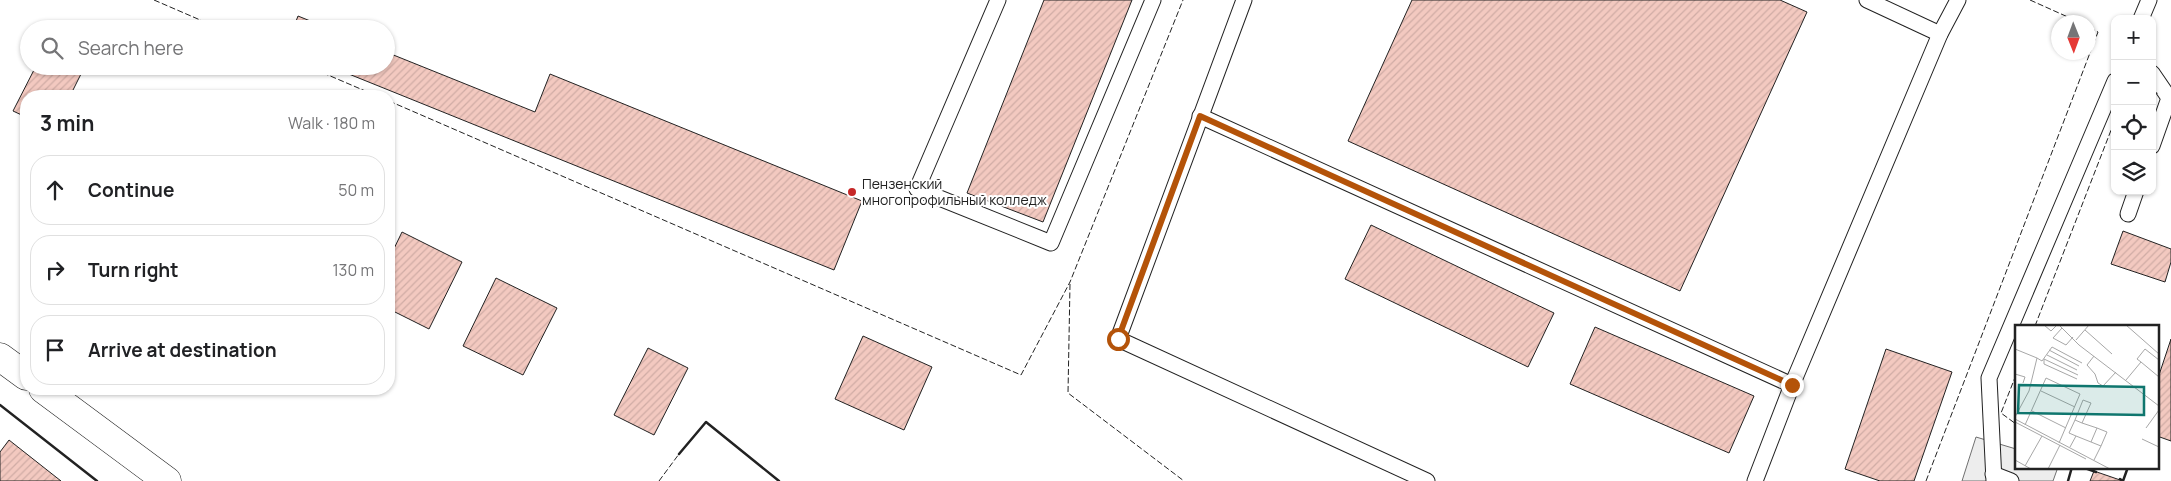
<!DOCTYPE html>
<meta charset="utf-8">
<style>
body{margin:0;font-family:Manrope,sans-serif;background:#f2f2f2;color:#202124}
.controls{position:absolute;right:15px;top:15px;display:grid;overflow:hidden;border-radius:10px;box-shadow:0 1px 4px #0004}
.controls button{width:45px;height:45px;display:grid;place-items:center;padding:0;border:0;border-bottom:1px solid #e0e0e0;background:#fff;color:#202124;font:25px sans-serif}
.compass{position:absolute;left:2051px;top:15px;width:45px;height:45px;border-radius:50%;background:#fff;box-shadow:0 1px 4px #0004;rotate:179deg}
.stop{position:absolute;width:15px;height:15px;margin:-11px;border:4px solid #b45309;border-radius:50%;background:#fff}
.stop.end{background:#b45309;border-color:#fff;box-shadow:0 1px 5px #0008}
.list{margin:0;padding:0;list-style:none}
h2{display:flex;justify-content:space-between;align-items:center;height:65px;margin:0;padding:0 20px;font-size:21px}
h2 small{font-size:16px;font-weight:400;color:#757577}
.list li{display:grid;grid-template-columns:32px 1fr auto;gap:15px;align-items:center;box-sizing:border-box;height:70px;margin:0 10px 10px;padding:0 10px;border:1px solid #e0e0e0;border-radius:20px}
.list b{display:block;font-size:19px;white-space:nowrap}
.list em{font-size:16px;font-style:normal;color:#757577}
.icon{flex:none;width:28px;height:28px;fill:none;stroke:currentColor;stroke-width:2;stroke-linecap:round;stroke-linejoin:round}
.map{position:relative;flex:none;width:2171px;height:481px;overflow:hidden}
.search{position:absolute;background:#fff;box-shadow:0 1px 4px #0004;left:20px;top:20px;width:375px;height:55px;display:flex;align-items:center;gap:12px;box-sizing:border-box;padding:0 18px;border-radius:28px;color:#757577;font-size:19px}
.panel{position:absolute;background:#fff;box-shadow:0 1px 4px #0004;left:20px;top:90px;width:375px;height:305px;border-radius:20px}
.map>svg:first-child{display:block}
.parking{fill:#ededed;stroke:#6f6f6f}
.building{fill:url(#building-hatch);stroke:#222}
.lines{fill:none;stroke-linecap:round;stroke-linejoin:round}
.service-casing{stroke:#222;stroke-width:17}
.minor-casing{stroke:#222;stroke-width:29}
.service{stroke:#fff;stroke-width:15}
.minor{stroke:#fff;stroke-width:28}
.fence{stroke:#222;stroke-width:1;stroke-dasharray:6 2.5;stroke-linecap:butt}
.wall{stroke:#222;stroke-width:2.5}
.route{stroke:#b45309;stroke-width:6}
.poi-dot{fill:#c62828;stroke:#fff;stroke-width:2}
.labels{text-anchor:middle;stroke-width:4;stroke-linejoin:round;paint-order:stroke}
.poi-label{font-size:14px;fill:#222;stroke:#fff;text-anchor:start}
.inset-road{fill:none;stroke:#a7a7a7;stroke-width:1}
.view{fill:#0f766e;fill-opacity:0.15;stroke:#0f766e;stroke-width:2.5}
.inset-edge{fill:none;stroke:#222;stroke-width:2.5}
</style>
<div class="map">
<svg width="2171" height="481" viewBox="0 0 2171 481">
<defs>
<pattern id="building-hatch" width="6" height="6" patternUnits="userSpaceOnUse" patternTransform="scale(1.25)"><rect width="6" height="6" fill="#f3c9c0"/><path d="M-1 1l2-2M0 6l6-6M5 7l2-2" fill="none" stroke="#d0aca5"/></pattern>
</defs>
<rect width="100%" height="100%" fill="#fff"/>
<path class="parking" d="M1976 437 2016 449V467H2058L2053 481H1962Z"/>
<g class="building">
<path d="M1044 0H1132L1043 222 967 193Z"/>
<path d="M1412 0H1780L1807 12 1680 291 1348 141Z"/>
<path d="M298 16 330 29H293Z"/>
<path d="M386 52 535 112 550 74 862 201 834 270 329 66H386Z"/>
<path d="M36 66H85L70 96H26V117L13 111Z"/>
<path d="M1371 225 1554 313 1528 367 1345 279Z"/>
<path d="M2123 231 2171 249V262L2165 282 2111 264Z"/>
<path d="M402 232 462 262 429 329 389 309V259Z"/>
<path d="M496 278 557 308 523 375 463 346Z"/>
<path d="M1595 327 1754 396 1729 453 1570 384Z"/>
<path d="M863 336 932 367 904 430 835 399Z"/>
<path d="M2171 339V441L2157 436V381Z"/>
<path d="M648 348 688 368 654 435 614 415Z"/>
<path d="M1886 349 1952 372 1914 481H1880L1845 469Z"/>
<path d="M9 440 61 481H0V452Z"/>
<path d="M2094 471 2123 481H2090Z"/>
</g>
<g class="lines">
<g class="service-casing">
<g id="service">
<path d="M998 0 917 189 1051 243 1153 0"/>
<path d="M1244 0 1118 339 1427 481"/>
<path d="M1867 0 1940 34"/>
<path d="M2141 19 2149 0"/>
<path d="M2152 73 2169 98 2152 146"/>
<path d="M1200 116 1792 385"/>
<path d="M2128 214 2136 191"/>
<path d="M1993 474 2011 481"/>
<path d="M1755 481 1792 385 1940 34 1958 0"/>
<path d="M1994 481 1989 378 2115 81"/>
</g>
</g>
<g class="minor-casing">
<g id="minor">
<path d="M0 357 26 376"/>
<path d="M43 389 167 481"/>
</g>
</g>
<use href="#service" class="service"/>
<use href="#minor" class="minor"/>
<g class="fence">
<path d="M154 0 221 29"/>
<path d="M2030 0 2079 22"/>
<path d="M307 66 377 96"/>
<path d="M2152 91 2159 94"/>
<path d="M389 101 1021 375 1070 282 1183 0"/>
<path d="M1070 284 1068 393 1184 481"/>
<path d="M2035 326 2115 120"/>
<path d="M2016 375 2001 413 2016 424"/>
<path d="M659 481 679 454"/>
<path d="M1926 481 2098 32 2088 27"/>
</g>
<g class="wall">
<path d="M0 405 97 481"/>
<path d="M679 454 706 422 779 481"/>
<path d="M2082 467 2096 472"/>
<path d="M2120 479 2123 481 2128 467"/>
<path d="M2068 481 2072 467"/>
</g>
</g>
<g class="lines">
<path class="route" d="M1118 339 1200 116 1792 385"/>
</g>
<circle class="poi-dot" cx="852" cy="192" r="5"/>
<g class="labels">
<g class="poi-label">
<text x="862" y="189">Пензенский<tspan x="862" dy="16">многопрофильный колледж</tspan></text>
</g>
</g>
<g transform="translate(2015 325)">
<rect width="144" height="144" fill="#fff"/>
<path class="inset-road" d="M29 0 36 6 42 0M44 0 64 20 144 81M111 0 144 29M47 3 38 13 51 20 58 12M70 5 97 29M61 15 74 0M0 24 22 33M34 25 64 41M32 30 62 45M79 31 72 40 80 49 83 58 88 61 101 47M126 37 122 34 130 24 144 35M0 49 10 52 8 58M62 54 29 39V34L63 50M111 55 126 37 144 52M26 66 60 82M17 86 51 103M0 92 14 66 22 33 27 36 37 22 67 38M0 94 95 144M0 97 71 134M10 100 31 53 65 69 44 118M131 103 144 85M61 111 76 117 82 103 67 98M127 114 144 122M76 117 86 121 92 107 82 103M55 122 61 111 54 108 60 95 68 75 76 78 67 98 60 95M0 135 16 144M79 135 86 121M10 141 27 111M33 144 45 120"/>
<path class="view" d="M4 60 129 62V90L3 88Z"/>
<rect width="144" height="144" class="inset-edge"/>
</g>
</svg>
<div class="controls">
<button>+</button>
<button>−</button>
<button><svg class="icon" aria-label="locate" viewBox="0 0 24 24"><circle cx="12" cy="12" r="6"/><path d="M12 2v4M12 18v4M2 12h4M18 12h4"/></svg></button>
<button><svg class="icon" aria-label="layers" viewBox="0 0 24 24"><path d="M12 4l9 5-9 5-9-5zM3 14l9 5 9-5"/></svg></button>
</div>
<svg class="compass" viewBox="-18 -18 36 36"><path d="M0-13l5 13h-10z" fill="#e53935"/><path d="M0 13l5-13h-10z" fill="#757577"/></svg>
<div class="stop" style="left:1118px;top:339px"></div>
<div class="stop end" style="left:1792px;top:385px"></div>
<div class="search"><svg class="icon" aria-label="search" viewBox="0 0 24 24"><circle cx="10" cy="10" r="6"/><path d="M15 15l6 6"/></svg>Search here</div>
<section class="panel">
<h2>3 min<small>Walk · 180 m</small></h2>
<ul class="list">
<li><svg class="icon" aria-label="ahead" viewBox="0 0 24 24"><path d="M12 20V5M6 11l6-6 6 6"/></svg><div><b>Continue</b></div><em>50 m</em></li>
<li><svg class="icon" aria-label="right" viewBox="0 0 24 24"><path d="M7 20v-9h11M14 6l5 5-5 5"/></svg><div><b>Turn right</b></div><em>130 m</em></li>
<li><svg class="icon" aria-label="arrive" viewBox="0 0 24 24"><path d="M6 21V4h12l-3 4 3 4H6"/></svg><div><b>Arrive at destination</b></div></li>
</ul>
</section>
</div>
